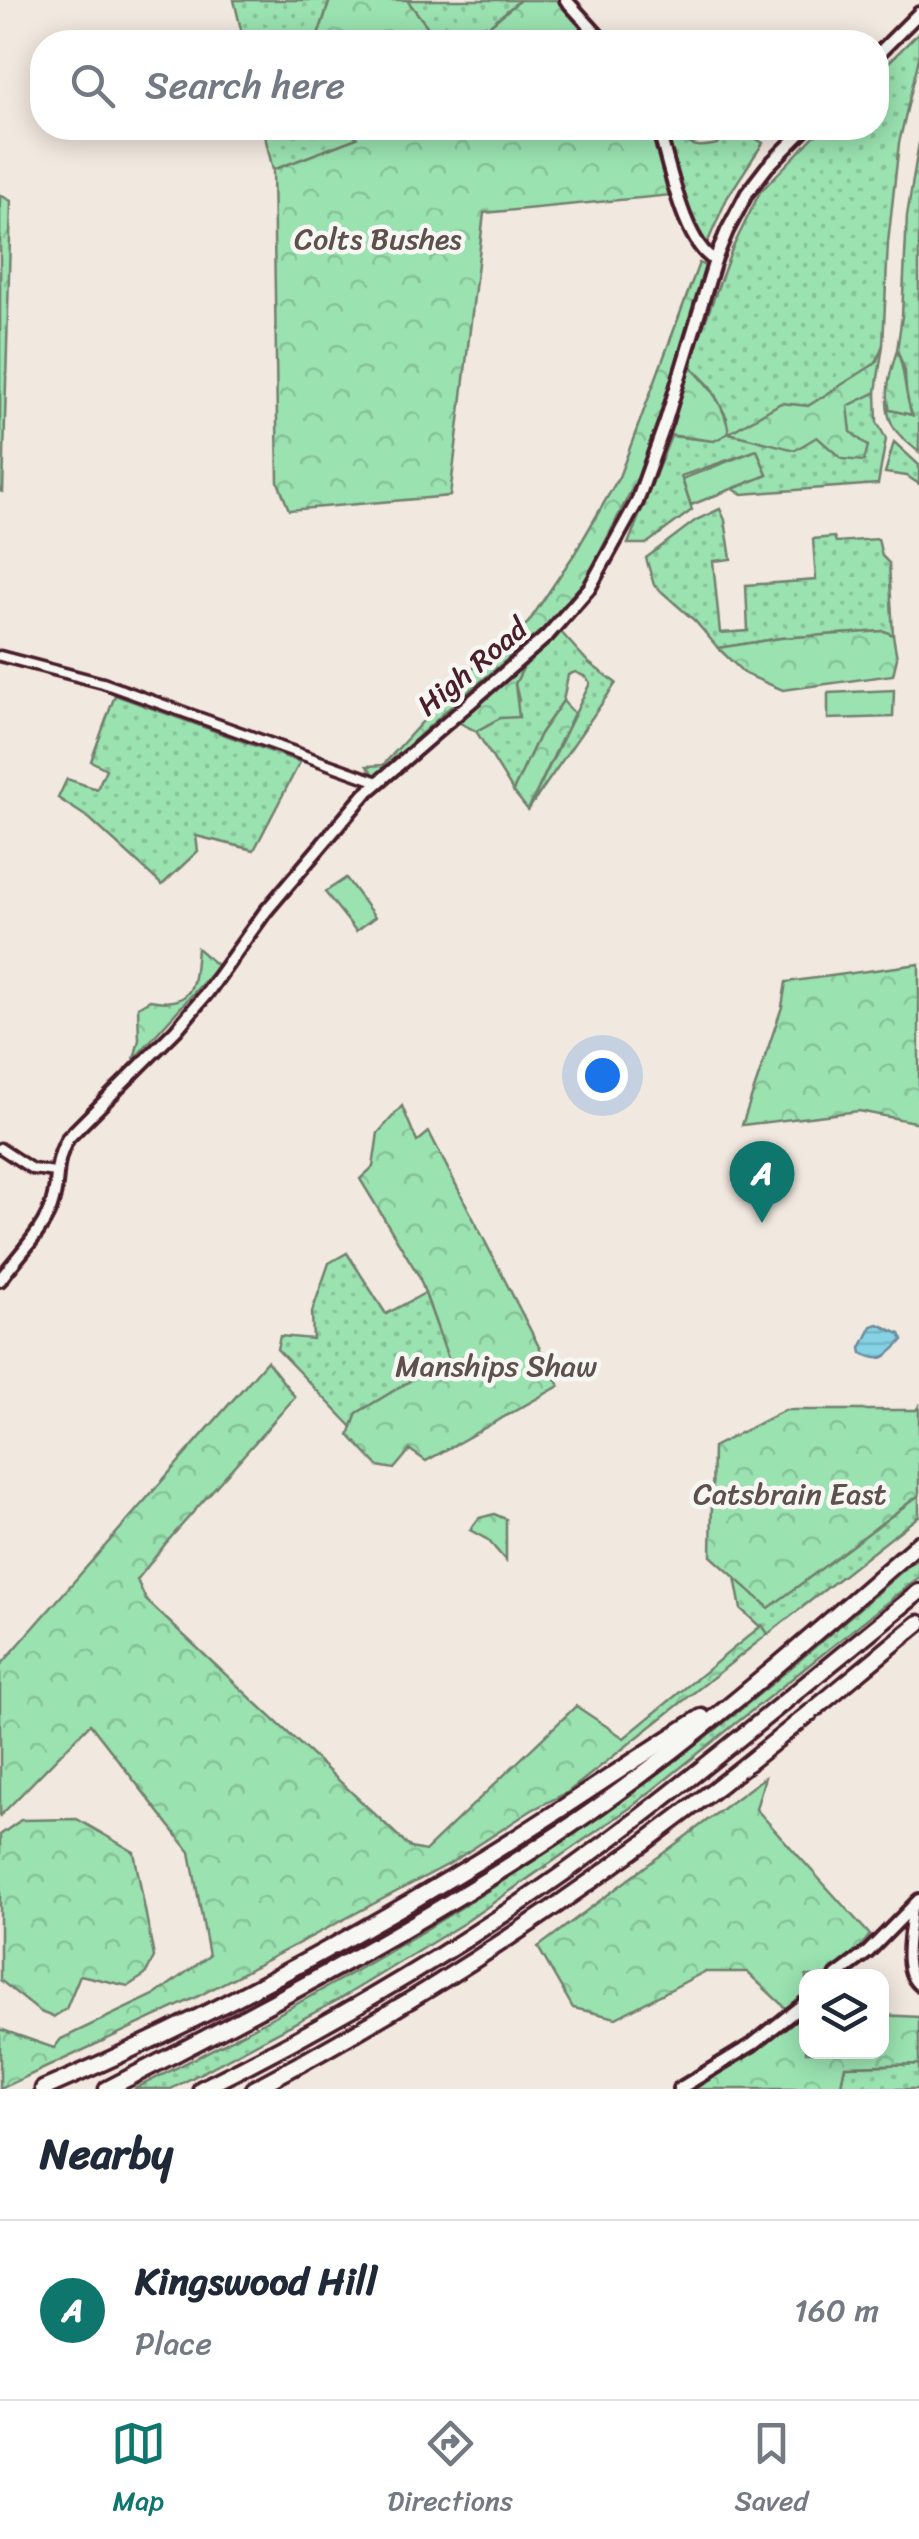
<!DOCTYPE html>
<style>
body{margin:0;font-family:Sriracha,sans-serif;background:#f6f6f7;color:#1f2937}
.controls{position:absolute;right:30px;bottom:30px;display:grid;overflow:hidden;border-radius:20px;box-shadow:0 5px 25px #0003}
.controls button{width:90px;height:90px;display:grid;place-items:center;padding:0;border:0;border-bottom:2px solid #e0e1e3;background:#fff;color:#1f2937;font:50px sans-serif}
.you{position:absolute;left:602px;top:1075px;width:35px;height:35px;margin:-25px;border:8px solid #fff;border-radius:50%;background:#1a73e8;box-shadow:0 0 0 15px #1a73e833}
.badge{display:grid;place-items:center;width:65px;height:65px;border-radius:50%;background:#0f766e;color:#fff;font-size:32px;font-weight:700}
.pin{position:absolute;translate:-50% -82px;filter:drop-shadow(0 2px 5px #0008)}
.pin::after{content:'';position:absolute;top:52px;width:35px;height:30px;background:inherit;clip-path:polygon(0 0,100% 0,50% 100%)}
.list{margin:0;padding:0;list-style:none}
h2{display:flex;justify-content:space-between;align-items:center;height:130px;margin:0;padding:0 40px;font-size:42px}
h2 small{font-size:32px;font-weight:400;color:#747a83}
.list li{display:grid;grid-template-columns:65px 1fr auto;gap:30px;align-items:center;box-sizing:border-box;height:180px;padding:0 40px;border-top:2px solid #e0e1e3}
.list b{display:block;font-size:38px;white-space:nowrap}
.list p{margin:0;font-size:32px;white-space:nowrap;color:#747a83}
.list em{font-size:32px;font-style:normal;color:#747a83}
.icon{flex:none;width:55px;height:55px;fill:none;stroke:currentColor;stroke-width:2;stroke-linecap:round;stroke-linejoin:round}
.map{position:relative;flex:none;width:919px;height:2089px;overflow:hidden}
.search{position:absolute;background:#fff;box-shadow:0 5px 25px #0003;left:30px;right:30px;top:30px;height:110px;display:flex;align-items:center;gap:25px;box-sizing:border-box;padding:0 35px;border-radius:40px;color:#747a83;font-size:38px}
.sheet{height:310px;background:#fff}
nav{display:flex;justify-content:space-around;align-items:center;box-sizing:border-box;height:140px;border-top:2px solid #e0e1e3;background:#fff;font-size:28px;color:#747a83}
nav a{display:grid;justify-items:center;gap:5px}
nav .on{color:#0f766e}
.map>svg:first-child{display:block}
.grass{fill:url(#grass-dots);stroke:#72806e;stroke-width:2.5}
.forest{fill:url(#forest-crowns);stroke:#72806e;stroke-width:2.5}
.garden{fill:#9ae2b0;stroke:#72806e;stroke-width:2.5}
.water{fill:url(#water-rules);stroke:#6d8a9b;stroke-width:2.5}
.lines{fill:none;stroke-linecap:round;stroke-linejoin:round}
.minor-casing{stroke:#4a1f2b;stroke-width:15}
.tertiary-casing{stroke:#4a1f2b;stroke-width:18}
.motorway-casing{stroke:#4a1f2b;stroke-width:21}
.minor{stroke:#f6f6f2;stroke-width:8}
.tertiary{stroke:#f6f6f2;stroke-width:10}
.motorway{stroke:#f6f6f2;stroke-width:14}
.labels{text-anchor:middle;stroke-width:9;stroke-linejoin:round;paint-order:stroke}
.park-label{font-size:30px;fill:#5e504c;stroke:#f6f6f2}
.street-label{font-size:30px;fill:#4a1f2b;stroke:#f6f6f2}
</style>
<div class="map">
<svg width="919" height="2089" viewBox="0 0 919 2089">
<defs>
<pattern id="grass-dots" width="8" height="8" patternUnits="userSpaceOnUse" patternTransform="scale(2.5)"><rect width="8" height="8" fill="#9ae2b0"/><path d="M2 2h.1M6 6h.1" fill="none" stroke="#86c198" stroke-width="1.8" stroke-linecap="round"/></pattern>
<pattern id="forest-crowns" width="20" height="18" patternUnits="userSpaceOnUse" patternTransform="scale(2.5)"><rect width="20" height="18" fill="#9ae2b0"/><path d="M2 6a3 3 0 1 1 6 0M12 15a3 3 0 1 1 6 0" fill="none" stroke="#86c198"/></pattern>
<pattern id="water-rules" width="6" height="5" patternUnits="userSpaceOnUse" patternTransform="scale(2.5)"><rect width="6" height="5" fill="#85d2e5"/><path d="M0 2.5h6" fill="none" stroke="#74b4c5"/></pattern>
</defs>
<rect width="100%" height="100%" fill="#f1e8df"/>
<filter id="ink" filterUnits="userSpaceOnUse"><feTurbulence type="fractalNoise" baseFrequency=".01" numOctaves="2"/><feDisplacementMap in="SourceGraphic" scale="20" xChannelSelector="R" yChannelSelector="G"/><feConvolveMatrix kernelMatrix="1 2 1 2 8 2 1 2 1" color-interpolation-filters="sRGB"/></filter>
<g filter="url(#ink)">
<g class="grass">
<path d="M234 0H330L316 42H244Z"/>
<path d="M407 0H520L470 42H439Z"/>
<path d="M919 32V58L899 143 888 243 883 345 877 363 808 406 781 403 755 421 817 437 851 433 847 406 876 392 877 422 886 439 878 484 742 494 733 489 767 475 757 450 681 476 692 510 646 544H628L671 436 714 441 727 418 710 386 689 365 732 249 760 192 822 128H876L877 74Z"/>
<path d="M263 128H353L357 138 273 170Z"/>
<path d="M666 128C689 140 686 151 717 144L728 128H739L763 143 727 198 706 246 689 216Z"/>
<path d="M919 143V452C899 436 887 427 887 400L891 410 912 415 906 398 905 371 897 350 902 316 907 216Z"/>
<path d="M894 442 919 465V484L907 476 885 473Z"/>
<path d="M720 509 725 520 731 559 713 561 720 633 748 631 746 585 816 580 813 539 834 537 836 542 878 539 882 556 889 563 893 635 884 631 781 638 718 648 695 621 654 585 646 558 696 520Z"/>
<path d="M560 631 589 663 616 683 528 810 590 683 586 677 575 672 568 675 563 701 540 734 513 791 476 731 500 718 519 700 515 684 528 658Z"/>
<path d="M115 695 300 762 254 850 196 836 198 851 162 885 90 819 58 798 67 779 97 789 106 769 91 761Z"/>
<path d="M347 1253 386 1314 425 1293 448 1358 357 1413 352 1427 277 1349 280 1336 313 1339 312 1312 329 1263Z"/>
<path d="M919 1495V1516L768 1634 741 1609 735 1577 770 1607Z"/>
<path d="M919 1557V1577L630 1808 464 1923 338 2000 171 2089H134C336 1989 533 1873 710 1734 782 1678 849 1616 919 1557Z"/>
<path d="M919 2064V2089H840L845 2066Z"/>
</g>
<g class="forest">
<path d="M330 0H407L439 42H316Z"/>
<path d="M520 0H566L611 42H470Z"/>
<path d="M353 128H649L672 195 484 213 450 496 289 510 278 482 273 170 357 138Z"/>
<path d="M0 195 11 201 3 492 0 491Z"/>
<path d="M699 263 705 266 672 380 638 477 587 578 543 629 446 711 376 776 367 766 383 765 464 676 528 623 575 553 619 477Z"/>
<path d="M883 345 876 392 848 406 851 432 868 446 864 461 842 459 817 437 795 450 729 433 714 441 669 435 689 365C709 385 725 405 729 433L781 403 808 406 876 363Z"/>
<path d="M897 350C906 372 904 393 912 415L890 410C884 389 891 371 897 350Z"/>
<path d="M884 631 893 635 897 658 893 675 783 690 745 674 718 648 781 638Z"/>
<path d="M528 658 515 684 519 717 500 718 476 731 456 721Z"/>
<path d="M563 701 574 713 528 810 513 791 540 734Z"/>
<path d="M197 948 218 966 134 1059 139 1040 138 1007 150 1000C195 1009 194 984 197 948Z"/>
<path d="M919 964V1123L859 1111 742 1125 782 1007 786 982Z"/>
<path d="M402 1106 417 1142 429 1132 559 1386 426 1461 410 1450 394 1469 378 1466 349 1435 357 1413 448 1358 419 1276 360 1179 373 1167 378 1133Z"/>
<path d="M267 1361 295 1397 166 1543 137 1580 146 1600 411 1848 425 1851 576 1706 624 1738 762 1625 768 1634 568 1792 532 1810 449 1864 195 1998 0 2089V2029L54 2048 61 2039 156 1994 209 1956 190 1852 90 1724 0 1816V1666Z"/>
<path d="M919 1406V1495L769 1608 711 1556 713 1447 785 1410H916Z"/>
<path d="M494 1514 506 1519V1561L488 1540 470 1530 479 1518Z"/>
<path d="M765 1777 756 1809 870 1935 837 1976H806V2016L804 2020H806V2052H882V2015L919 2017V2064L845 2066 840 2089H690L794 2016 747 1972H704L616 2018 573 2008 538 1947Z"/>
<path d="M77 1819 134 1852 154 1957 145 1975 128 1986 80 1975 66 2009 53 2017 40 2012 0 1980V1835L21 1820Z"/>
</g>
<g class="garden">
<path d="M757 450 767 475 691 505 682 479Z"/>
<path d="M894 690 893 717 828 719V693Z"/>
<path d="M346 878 375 917 356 931 325 892Z"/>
</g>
<path class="water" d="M878 1324 900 1334 903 1340C889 1355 882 1365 862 1353L861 1348 872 1326Z"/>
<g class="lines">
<g class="minor-casing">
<g id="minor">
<path d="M0 656 103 683 378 782"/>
<path d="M0 1148 32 1169 55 1172"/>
<path d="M912 1907C911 1930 899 1970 919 1986"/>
</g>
</g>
<g class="tertiary-casing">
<g id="tertiary">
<path d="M566 0 604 42"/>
<path d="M876 56 919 13"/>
<path d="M658 128C669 162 684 245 715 260"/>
<path d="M0 1280C17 1256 46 1229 53 1200 60 1174 53 1165 68 1138L176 1030 207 993 265 912 365 794 547 636 590 587 637 502 666 421 715 260 727 231 747 193 767 167 806 128"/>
<path d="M836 1976 868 1952 919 1900"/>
<path d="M679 2089 753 2044 806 2002"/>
</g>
</g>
<g class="motorway-casing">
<g id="motorway">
<path d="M43 2089C193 2025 340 1946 479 1861 555 1815 627 1764 702 1717"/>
<path d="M107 2089C265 2008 422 1925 570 1826 694 1742 806 1641 919 1543"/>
<path d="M201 2089C354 2013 504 1921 640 1817 735 1744 826 1667 919 1592"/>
<path d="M253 2089C408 2008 555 1912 694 1805 771 1747 844 1684 919 1623"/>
</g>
</g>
<use href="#minor" class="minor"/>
<use href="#tertiary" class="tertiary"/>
<use href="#motorway" class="motorway"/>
</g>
</g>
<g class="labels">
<g class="park-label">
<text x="378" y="249">Colts Bushes</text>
<text x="496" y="1376">Manships Shaw</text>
<text x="790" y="1504">Catsbrain East</text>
</g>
<g class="street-label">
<text transform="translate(472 667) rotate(-40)" y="10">High Road</text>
</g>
</g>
</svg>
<div class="controls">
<button><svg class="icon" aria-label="layers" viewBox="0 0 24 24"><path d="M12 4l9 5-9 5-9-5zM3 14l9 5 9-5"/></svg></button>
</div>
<div class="you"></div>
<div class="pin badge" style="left:762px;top:1223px">A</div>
<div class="search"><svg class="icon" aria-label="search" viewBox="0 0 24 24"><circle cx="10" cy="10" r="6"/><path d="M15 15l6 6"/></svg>Search here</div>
</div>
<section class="sheet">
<h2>Nearby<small></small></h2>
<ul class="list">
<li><span class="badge">A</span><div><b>Kingswood Hill</b><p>Place</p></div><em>160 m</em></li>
</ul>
</section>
<nav>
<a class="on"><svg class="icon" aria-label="map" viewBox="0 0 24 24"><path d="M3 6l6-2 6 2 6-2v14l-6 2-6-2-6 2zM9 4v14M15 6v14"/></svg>Map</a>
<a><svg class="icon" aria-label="directions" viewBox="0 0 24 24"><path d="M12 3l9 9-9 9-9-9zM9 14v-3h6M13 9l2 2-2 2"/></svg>Directions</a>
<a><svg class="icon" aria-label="saved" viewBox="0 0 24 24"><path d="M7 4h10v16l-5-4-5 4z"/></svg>Saved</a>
</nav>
